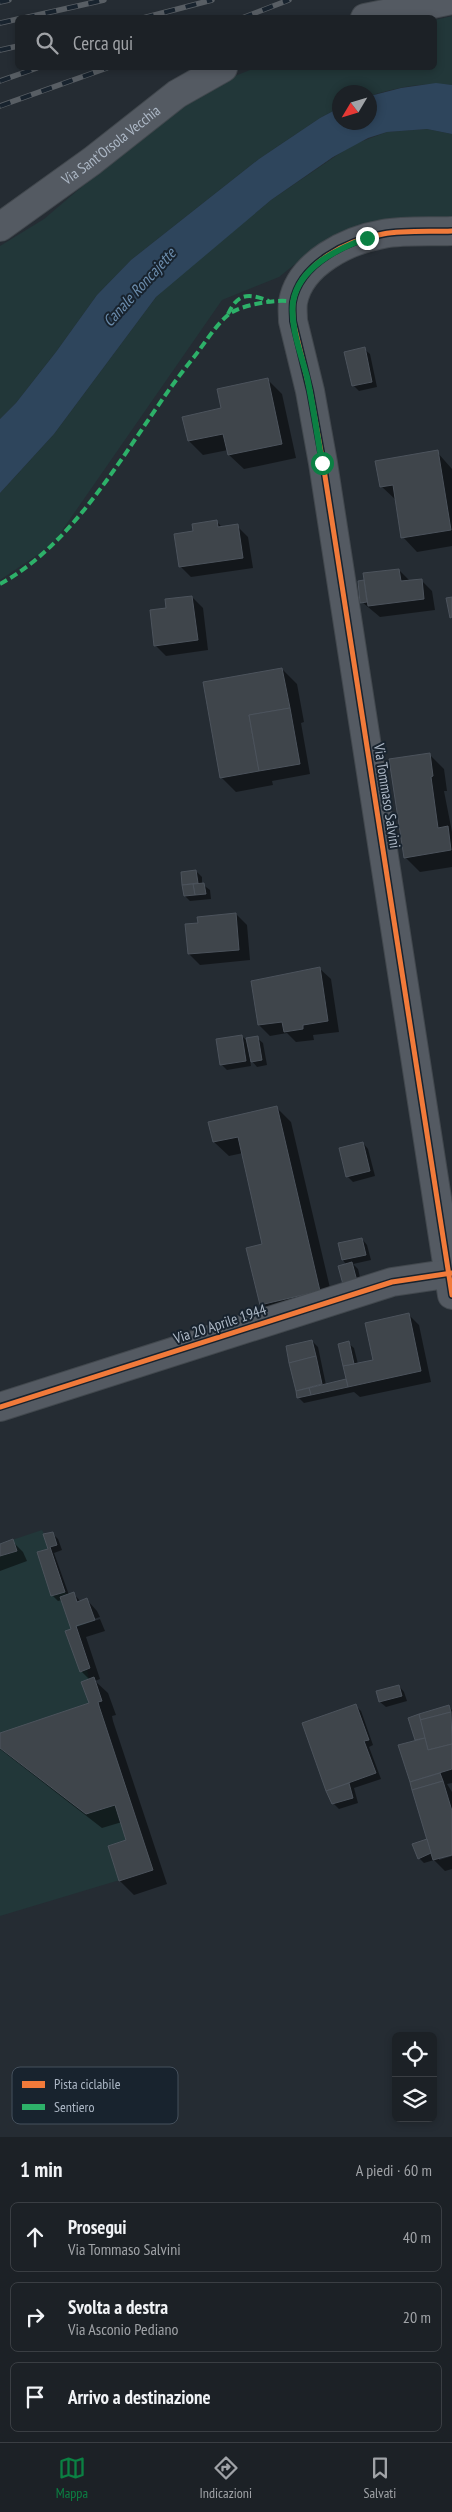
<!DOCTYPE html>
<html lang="it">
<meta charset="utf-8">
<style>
body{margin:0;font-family:"PT Sans Narrow",sans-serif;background:#292e32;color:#f1f3f6}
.controls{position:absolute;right:15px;bottom:15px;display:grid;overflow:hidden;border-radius:8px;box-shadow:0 2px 8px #0003}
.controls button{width:45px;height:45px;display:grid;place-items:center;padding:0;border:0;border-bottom:1px solid #3a3e43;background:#1c2126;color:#f1f3f6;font:25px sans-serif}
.compass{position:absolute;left:332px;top:85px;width:45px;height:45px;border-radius:50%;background:#1c2126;box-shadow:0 2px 8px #0003;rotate:232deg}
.stop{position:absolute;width:15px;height:15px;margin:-11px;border:4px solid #0b8043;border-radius:50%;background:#fff}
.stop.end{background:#0b8043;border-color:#fff;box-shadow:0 1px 5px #0008}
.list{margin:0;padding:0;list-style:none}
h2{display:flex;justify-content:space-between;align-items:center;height:65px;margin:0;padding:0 20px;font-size:21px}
h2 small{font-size:16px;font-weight:400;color:#a0a3a7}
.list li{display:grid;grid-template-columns:32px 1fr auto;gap:15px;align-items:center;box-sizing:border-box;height:70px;margin:0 10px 10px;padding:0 10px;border:1px solid #3a3e43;border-radius:8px}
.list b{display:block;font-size:19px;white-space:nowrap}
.list p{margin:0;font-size:16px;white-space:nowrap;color:#a0a3a7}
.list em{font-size:16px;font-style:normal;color:#a0a3a7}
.icon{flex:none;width:28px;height:28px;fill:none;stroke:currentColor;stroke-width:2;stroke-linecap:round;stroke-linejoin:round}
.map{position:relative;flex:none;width:452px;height:2137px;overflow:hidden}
.search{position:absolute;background:#1c2126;box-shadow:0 2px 8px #0003;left:15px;right:15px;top:15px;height:55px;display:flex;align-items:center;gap:12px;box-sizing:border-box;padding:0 18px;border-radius:8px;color:#a0a3a7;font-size:19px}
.sheet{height:305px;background:#1c2126}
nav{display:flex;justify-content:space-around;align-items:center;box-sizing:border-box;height:70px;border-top:1px solid #3a3e43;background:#1c2126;font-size:14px;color:#a0a3a7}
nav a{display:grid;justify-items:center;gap:2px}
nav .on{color:#0b8043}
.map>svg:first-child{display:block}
.green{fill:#223739}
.water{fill:#2e455c}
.shadow{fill:#0007}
.building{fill:#3f454b;stroke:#4c535c}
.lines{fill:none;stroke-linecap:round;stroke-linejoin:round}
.minor-casing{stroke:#42484e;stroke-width:30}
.minor{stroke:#545a62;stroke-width:28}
.rail-casing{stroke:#585e64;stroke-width:5.5}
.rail{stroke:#18232e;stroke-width:4;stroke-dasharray:11;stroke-linecap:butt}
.quiet{stroke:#2db169;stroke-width:4;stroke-dasharray:8 4;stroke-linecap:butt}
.cycleway-casing{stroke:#18232e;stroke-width:8}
.cycleway{stroke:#f17a3a;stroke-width:5}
.route{stroke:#0b8043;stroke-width:6}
.labels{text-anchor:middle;stroke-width:4;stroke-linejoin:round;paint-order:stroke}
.street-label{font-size:15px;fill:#adb8c6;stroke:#18232e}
.water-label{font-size:16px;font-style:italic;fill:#6b8cac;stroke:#18232e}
.key{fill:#18232e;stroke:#45505c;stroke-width:1}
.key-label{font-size:14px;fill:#adb8c6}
</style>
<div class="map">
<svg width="452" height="2137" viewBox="0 0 452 2137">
<rect width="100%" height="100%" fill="#252c33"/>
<g class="green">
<path d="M452 16V85C425 82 396 87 370 96V92H340L339 108 320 118 259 159 131 260 97 295 56 352 16 403 0 419V246L44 219 172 110 230 78 255 68H434L435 20Z"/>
<path d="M427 129 452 134V222L389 221 325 240 279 277 222 300 52 545 0 580V493L54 434 156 297 175 279 271 200 352 145 387 132Z"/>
<path d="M42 1530 44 1534 53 1532 57 1545 50 1547 65 1592 67 1594 74 1592 77 1602 87 1598 95 1620 76 1627 90 1668 87 1670 89 1678 94 1677 102 1701 98 1702 99 1706 153 1870 0 1916V1544Z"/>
</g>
<path class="water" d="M436 83 452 85V134L427 129 387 132 368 138 333 157 271 200 156 297 54 434 0 493V419L16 403 56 352 97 295 131 260 259 159 320 118 339 108 340 122H370V96L401 88Z"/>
<g class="shadow">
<path d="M364 349 370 354 377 387 359 391 353 385Z"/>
<path d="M268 380 282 394 296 458 244 469 229 455 228 450 203 455 189 441 223 409Z"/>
<path d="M437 452 452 469V546L417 552 403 537 397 501 381 486Z"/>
<path d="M217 522 223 528 237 526 248 537 253 568 191 577 180 566 194 532Z"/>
<path d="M399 570 410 581 421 580 432 591 435 610 380 617 362 602 363 582 366 584Z"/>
<path d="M192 597 203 608 208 650 166 656 155 645 167 609Z"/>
<path d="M282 669 297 684 304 722 301 723 310 774 272 781 273 785 236 792 221 777Z"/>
<path d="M430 755 444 769 447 791H444L452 832V867L420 872 405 857Z"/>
<path d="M196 871 202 877V884L210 890 211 899 190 901 185 896 182 873Z"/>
<path d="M236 914 247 925 250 960 200 965 189 954 199 924Z"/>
<path d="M320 969 331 979 339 1032 313 1035 314 1040 296 1042 287 1033 270 1036 259 1025Z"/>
<path d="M242 1036 249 1043 257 1038 263 1043 267 1065 257 1067 250 1059 251 1066 227 1070 221 1064Z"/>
<path d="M277 1108 291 1122 334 1305 276 1319 261 1304 264 1245 243 1153 229 1156 214 1142Z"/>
<path d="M363 1143 368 1149 375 1176 353 1182 347 1176Z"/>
<path d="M362 1239 367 1245 371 1260 353 1264 358 1269 363 1290 343 1260Z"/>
<path d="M408 1314 419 1325 431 1382 360 1397 354 1392 304 1403 298 1397 287 1347 312 1341 318 1347 326 1385 347 1380 348 1343 354 1348 358 1364 375 1361Z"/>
<path d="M52 1533 58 1539 62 1550 54 1553 69 1595 73 1593 81 1602 87 1600 97 1611 100 1617 76 1625V1627L100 1619 105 1631 86 1637 100 1679 95 1681 108 1693 116 1715 112 1716 113 1721 167 1884 134 1895 120 1881 128 1841 122 1822 102 1828 0 1749V1734L90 1704V1680L81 1671 73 1630 62 1600 58 1601 52 1595 39 1553 51 1549 49 1547Z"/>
<path d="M12 1541 23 1552 27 1561 0 1571V1545Z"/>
<path d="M399 1686 404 1692 407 1701 386 1707 380 1702 377 1692Z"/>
<path d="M355 1705 361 1711 373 1745 369 1747 381 1779 354 1788 358 1803 339 1809 333 1803 304 1724Z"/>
<path d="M449 1707 452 1710V1783L447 1784 452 1792V1854L439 1857V1860L452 1856V1869L445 1871 434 1860 424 1863 419 1858 428 1840 400 1746 417 1741 410 1719Z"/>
</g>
<g class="building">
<path d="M365 347 372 382 352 386 344 352Z"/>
<path d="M268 378 282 444 228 455 223 434 188 441 182 417 221 408 217 389Z"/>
<path d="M438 450 451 530 401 538 393 485 380 487 375 461Z"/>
<path d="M217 520 218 527 238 524 243 558 179 567 174 534 193 531 192 524Z"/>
<path d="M399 569 401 581 422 579 424 599 368 606 363 573Z"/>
<path d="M364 580 367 602 360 603 358 581Z"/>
<path d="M192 596 198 640 154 646 150 610 166 608 165 599Z"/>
<path d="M452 597V617L450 618 446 598Z"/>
<path d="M282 668 290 708 249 715 259 771 220 778 203 682Z"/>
<path d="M290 708 300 764 259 771 249 715Z"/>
<path d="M430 753 433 776 431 777 438 828 448 826 451 850 404 858 389 759Z"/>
<path d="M196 870 198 883 182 885 181 872Z"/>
<path d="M204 883 206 894 195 895 193 884Z"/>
<path d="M193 884 195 895 184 896 182 885Z"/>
<path d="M236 913 239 950 188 954 185 924 198 923 197 917Z"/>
<path d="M320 967 328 1021 303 1025V1029L284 1032 282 1022 258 1025 251 981Z"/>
<path d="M242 1035 246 1061 220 1065 216 1039Z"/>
<path d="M258 1036 262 1060 251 1062 246 1038Z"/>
<path d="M277 1106 320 1291 260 1305 246 1248 262 1244 238 1137 213 1142 208 1122Z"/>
<path d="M363 1142 370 1171 346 1177 339 1148Z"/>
<path d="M362 1238 366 1255 342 1260 338 1243Z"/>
<path d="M352 1262 358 1285 344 1288 338 1266Z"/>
<path d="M409 1313 421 1371 348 1387 343 1366 373 1360 365 1323Z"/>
<path d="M312 1340 316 1356 289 1363 286 1346Z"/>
<path d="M349 1341 354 1364 343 1366 338 1344Z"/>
<path d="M316 1356 322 1384 296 1391 289 1363Z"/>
<path d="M346 1379 348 1387 311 1395 309 1388Z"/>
<path d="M309 1388 311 1395 297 1398 296 1391Z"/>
<path d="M53 1532 57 1545 50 1547 65 1592 51 1596 37 1552 48 1549 43 1534Z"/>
<path d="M13 1539 17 1551 0 1556V1544Z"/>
<path d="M74 1592 77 1602 87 1598 95 1620 76 1626 90 1668 80 1672 65 1631 71 1629 60 1597Z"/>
<path d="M94 1677 102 1701 98 1702 99 1706 153 1870 119 1881 108 1846 126 1840 115 1805 86 1814 0 1748V1733L89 1703 81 1682Z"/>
<path d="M399 1685 402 1696 379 1702 376 1691Z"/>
<path d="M356 1704 369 1740 364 1741 376 1773 326 1791 302 1723Z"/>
<path d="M449 1705 451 1712 420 1720 419 1714Z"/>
<path d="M451 1712 452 1744 428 1750 420 1720Z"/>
<path d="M419 1714 425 1738 415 1740 408 1718Z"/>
<path d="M425 1738 428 1750 452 1744V1769L410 1782 398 1745Z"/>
<path d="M440 1773 443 1781 412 1790 410 1782Z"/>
<path d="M443 1781 452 1811V1855L433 1860 412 1790Z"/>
<path d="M349 1783 353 1798 332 1804 326 1791Z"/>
<path d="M427 1839 431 1853 418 1859 412 1844Z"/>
</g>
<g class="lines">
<g class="minor-casing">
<g id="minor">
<path d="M365 18 452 0"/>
<path id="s1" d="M0 227 92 161 177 94 223 68"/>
<path d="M452 231C430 232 405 230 383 234 348 240 300 263 293 302 292 308 293 315 293 321L310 391 323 463 452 1295"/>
<path d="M0 1407 392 1282 452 1273"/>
</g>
</g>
<use href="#minor" class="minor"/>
<g class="rail-casing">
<g id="rail">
<path d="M0 2 9 0"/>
<path d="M24 18 104 0"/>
<path d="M143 18 212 0"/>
<path d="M242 18 289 0"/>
<path d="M0 23 18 19"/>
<path d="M0 50 18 46"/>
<path d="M0 81 37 68"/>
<path d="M0 106 107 68"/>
</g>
</g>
<use href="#rail" class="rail"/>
<g class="quiet">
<path d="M228 314C238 293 248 293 269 301"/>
<path d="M0 584C85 538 135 429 194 357 205 343 215 326 228 315 239 305 279 298 293 302"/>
</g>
<g class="cycleway-casing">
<g id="cycleway">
<path d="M452 231C430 232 405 230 383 234 348 240 300 263 293 302 292 308 293 315 293 321L310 391 323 463 452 1295"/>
<path d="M0 1407 392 1282 452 1273"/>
</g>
</g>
<use href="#cycleway" class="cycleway"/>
</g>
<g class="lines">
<path class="route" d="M322 463C317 434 313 405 307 377 301 354 290 326 293 302 299 267 337 249 367 238"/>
</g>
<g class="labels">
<g class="street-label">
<text dy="5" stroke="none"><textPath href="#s1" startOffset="138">Via Sant'Orsola Vecchia</textPath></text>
<text transform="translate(387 796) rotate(81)" y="5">Via Tommaso Salvini</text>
<text transform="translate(220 1324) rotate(-18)" y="5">Via 20 Aprile 1944</text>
</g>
<g class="water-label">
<text transform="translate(139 287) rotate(-48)" y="6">Canale Roncajette</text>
</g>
</g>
<rect x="12" y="2067" width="166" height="57" rx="8" class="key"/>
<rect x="22" y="2081" width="23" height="7" fill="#f17a3a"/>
<rect x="22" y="2104" width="23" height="6" fill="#2db169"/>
<g class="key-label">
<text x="54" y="2089">Pista ciclabile</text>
<text x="54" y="2112">Sentiero</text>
</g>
</svg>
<div class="controls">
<button><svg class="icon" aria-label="locate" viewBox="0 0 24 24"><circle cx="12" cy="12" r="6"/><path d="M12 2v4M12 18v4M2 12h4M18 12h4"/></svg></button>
<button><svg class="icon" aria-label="layers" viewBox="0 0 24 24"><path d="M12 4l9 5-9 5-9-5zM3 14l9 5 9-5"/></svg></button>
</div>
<svg class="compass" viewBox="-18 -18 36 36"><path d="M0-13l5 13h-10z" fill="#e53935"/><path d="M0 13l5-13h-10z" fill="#a0a3a7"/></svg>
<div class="stop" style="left:322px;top:463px"></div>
<div class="stop end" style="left:367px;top:238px"></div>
<div class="search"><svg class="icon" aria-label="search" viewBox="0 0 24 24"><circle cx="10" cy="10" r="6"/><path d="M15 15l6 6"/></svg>Cerca qui</div>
</div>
<section class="sheet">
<h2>1 min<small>A piedi · 60 m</small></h2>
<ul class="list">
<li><svg class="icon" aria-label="ahead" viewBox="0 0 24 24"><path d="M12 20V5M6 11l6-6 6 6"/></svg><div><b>Prosegui</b><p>Via Tommaso Salvini</p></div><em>40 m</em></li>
<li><svg class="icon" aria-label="right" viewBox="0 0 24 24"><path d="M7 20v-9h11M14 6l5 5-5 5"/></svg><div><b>Svolta a destra</b><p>Via Asconio Pediano</p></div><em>20 m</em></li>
<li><svg class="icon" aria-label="arrive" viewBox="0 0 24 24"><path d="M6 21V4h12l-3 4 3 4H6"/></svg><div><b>Arrivo a destinazione</b></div></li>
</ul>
</section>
<nav>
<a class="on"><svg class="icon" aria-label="map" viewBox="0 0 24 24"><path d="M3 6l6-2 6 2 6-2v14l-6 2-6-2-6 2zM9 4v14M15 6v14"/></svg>Mappa</a>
<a><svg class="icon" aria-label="directions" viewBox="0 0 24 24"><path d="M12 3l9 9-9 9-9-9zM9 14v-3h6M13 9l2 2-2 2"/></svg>Indicazioni</a>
<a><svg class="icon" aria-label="saved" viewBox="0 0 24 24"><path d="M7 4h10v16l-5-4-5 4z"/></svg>Salvati</a>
</nav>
